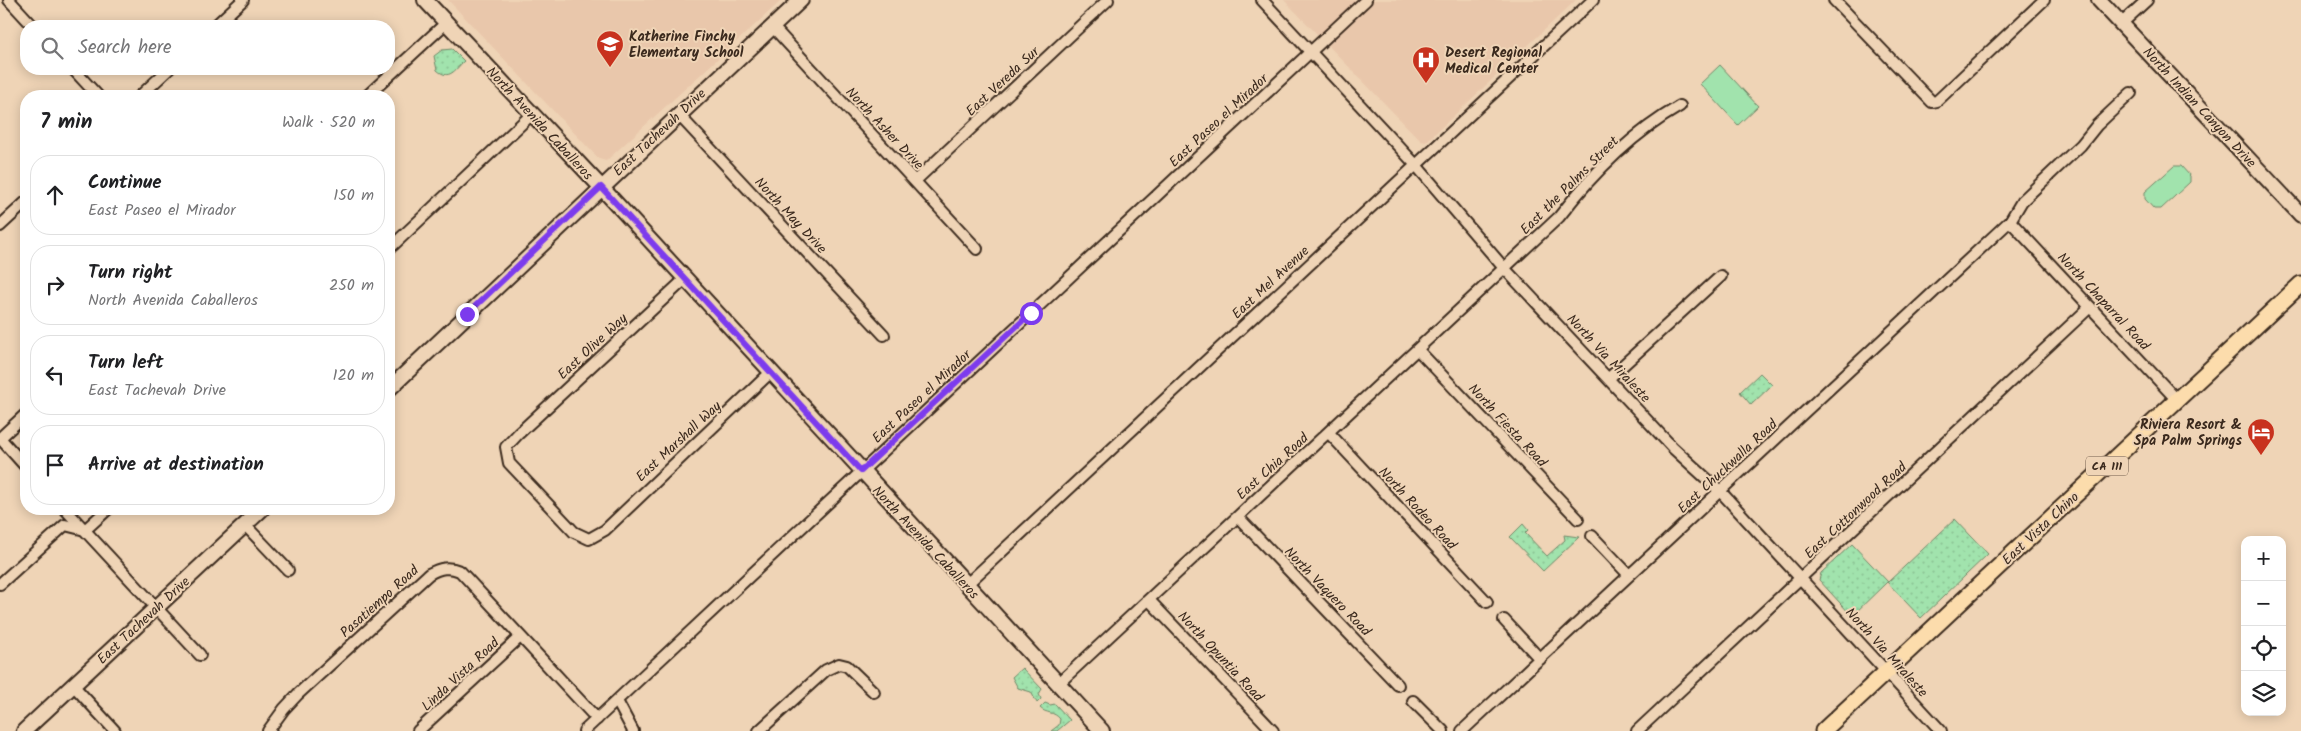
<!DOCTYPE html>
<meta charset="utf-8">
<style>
body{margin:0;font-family:Kalam,sans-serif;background:#f6f6f6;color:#202124}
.controls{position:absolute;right:15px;bottom:15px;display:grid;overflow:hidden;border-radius:10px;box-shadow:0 2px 12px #0003}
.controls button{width:45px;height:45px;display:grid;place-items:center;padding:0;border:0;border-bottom:1px solid #e0e0e0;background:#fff;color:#202124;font:25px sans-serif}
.stop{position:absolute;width:15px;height:15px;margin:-11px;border:4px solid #7c3aed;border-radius:50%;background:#fff}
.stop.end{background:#7c3aed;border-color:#fff;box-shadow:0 1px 5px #0008}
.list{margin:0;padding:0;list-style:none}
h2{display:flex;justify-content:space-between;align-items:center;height:65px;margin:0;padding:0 20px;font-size:21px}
h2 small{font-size:16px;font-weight:400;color:#757577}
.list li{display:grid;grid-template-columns:32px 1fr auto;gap:15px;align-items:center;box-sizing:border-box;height:80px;margin:0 10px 10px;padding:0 10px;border:1px solid #e0e0e0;border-radius:20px}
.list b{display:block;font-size:19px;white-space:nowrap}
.list p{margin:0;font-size:16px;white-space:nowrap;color:#757577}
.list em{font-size:16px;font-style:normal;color:#757577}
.icon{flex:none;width:28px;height:28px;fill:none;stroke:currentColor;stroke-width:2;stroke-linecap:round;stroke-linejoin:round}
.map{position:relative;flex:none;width:2301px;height:731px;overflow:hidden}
.search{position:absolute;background:#fff;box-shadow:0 2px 12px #0003;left:20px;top:20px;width:375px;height:55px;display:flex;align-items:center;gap:12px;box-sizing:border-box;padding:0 18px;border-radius:20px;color:#757577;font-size:19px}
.panel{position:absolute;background:#fff;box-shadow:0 2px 12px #0003;left:20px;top:90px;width:375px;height:425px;border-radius:20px}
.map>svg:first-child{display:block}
.built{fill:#e9c7ab}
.grass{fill:url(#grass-dots);stroke:#6e8666}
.pitch{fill:#a1e3ad;stroke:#6e8666}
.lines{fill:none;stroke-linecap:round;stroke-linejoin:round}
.street-casing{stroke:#3b2a1e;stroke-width:14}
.secondary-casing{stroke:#3b2a1e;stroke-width:18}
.primary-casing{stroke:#3b2a1e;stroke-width:19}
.street{stroke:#efd4b6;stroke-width:10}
.secondary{stroke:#efd4b6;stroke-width:14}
.primary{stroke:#fcdcac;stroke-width:15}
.route{stroke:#7c3aed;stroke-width:6}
.labels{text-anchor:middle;stroke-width:4;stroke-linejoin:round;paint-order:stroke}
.shield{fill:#efd4b6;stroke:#715d4c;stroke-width:1}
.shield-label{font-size:12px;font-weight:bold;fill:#3b2a1e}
.poi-label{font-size:14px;font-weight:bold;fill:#3b2a1e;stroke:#efd4b6;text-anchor:start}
.street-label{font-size:14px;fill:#3b2a1e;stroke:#efd4b6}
</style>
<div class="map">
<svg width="2301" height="731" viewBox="0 0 2301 731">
<defs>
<pattern id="grass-dots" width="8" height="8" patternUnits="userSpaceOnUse" patternTransform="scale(1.25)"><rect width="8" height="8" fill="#a1e3ad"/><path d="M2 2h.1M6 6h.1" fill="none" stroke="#8cc394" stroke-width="1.8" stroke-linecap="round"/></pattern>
</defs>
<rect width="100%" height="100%" fill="#efd4b6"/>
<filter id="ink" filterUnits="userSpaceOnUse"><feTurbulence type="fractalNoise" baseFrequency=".02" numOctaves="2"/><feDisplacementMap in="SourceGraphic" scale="10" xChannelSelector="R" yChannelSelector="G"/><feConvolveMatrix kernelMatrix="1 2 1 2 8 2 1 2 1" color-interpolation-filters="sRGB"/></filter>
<g filter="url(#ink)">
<g class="built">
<path d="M448 0H782L606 161 599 159Z"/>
<path d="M1284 0H1576L1426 142 1421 141Z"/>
</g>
<g class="grass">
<path d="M452 49 464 61C455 70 449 81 437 70L434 56 442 50Z"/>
<path d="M1760 373 1772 385 1751 405 1740 392Z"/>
<path d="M1955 519 1988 554 1921 618 1887 582 1852 616 1819 580 1821 573 1852 544 1888 582Z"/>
<path d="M1523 524 1528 530 1525 533 1547 556 1565 540 1564 535 1579 537 1543 571 1510 537Z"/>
<path d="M1022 668 1042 689 1039 694 1041 699 1037 703 1031 692 1018 688 1012 677Z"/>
<path d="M1045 703 1050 705 1055 704 1070 720 1057 731H1051L1059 725 1060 719C1054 711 1046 714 1040 708Z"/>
</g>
<g class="pitch">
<path d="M1720 65 1758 106 1738 125 1700 84Z"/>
<path d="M2174 166H2181L2190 176V182L2161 209H2154L2145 199V192Z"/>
</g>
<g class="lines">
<g class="street-casing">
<g id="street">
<path d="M9 0 33 26"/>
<path d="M1262 0 1415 164 1504 268 1673 448 1720 491 1941 731"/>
<path d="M1834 0 1932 102 1937 101 2044 0"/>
<path d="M2121 24 2147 0"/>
<path d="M215 26 243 0"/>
<path d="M772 26 977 249"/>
<path d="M73 69 98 96"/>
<path d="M140 96 169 69"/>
<path d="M367 96 446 23"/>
<path d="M678 114 884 335"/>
<path d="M915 181 1108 0"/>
<path d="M2010 221 2177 400"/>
<path d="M0 226 26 202"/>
<path d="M389 249 532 114"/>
<path d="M685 279 518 434 506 447 509 463 574 532 589 539 605 530 771 372"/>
<path d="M1418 350 1578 519"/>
<path d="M1609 378 1721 276"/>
<path d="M1329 433 1487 602"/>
<path d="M0 438 26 467"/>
<path d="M0 438 26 414"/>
<path d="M65 509 200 655"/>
<path d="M1238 517 1398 685"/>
<path d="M245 525 288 570"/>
<path d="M1592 536 1629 575"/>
<path d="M0 584 65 525 85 530 108 509"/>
<path d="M966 585 1593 0"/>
<path d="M1149 600 1273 731"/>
<path d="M1504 620 1540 659"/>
<path d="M1058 684 1559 217C1592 174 1633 133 1680 106"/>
<path d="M73 685 115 731"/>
<path d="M617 701 633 731"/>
<path d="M1413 701 1443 731"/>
<path d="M268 731 284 709 298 694 429 574C440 568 448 566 460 571L597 719"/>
<path d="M418 731 520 637"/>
<path d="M584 731 1366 0"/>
<path d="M759 731 826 670 839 664 847 666 874 692"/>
<path d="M1462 731 2010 221 2022 201 2081 145 2097 125 2131 93"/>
<path d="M1637 731 2090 307"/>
</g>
</g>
<g class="secondary-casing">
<g id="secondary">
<path d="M425 0 601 187 1102 731"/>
<path d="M2099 0 2301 215"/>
<path d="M389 389 801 0"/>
<path d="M24 731 262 509"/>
</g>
</g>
<g class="primary-casing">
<path id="primary" d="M1823 731 2301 284"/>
</g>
<use href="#street" class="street"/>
<use href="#secondary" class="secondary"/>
<use href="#primary" class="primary"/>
</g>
</g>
<g class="lines" filter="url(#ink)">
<path class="route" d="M467 314 601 187 861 471 1031 313"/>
</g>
<defs>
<g id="school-pin" transform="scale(1.4375)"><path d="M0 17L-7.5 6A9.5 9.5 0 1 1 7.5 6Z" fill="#c8321e" stroke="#efd4b6"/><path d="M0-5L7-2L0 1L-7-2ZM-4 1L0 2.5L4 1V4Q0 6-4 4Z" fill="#fff"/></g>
<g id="hospital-pin" transform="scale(1.4375)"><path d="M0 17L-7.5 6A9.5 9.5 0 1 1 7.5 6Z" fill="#c8321e" stroke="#efd4b6"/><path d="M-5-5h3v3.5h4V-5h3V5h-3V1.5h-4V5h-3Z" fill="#fff"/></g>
<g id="hotel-pin" transform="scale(1.4375)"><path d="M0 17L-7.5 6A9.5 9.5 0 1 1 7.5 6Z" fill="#c8321e" stroke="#efd4b6"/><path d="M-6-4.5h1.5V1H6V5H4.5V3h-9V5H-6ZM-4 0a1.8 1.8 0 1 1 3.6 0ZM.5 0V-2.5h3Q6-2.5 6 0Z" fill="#fff"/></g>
</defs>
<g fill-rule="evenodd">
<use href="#school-pin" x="610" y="44"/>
<use href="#hospital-pin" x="1426" y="60"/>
<use href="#hotel-pin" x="2261" y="432"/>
</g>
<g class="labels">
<rect class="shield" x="2086" y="456.5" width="42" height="19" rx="4"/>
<g class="shield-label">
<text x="2107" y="470">CA 111</text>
</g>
<g class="poi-label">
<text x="629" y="41">Katherine Finchy<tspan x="629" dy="16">Elementary School</tspan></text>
<text x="1445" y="57">Desert Regional<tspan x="1445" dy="16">Medical Center</tspan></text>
<text x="2242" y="429" text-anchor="end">Riviera Resort &amp;<tspan x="2242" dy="16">Spa Palm Springs</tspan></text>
</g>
<g class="street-label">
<text transform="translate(1002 81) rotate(-43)" y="5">East Vereda Sur</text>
<text transform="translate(2200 107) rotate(47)" y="5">North Indian Canyon Drive</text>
<text transform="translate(1218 120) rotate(-43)" y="5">East Paseo el Mirador</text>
<text transform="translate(540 123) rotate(47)" y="5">North Avenida Caballeros</text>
<text transform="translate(885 128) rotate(47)" y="5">North Asher Drive</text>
<text transform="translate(659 132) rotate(-43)" y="5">East Tachevah Drive</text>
<text transform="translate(1569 185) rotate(-45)" y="5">East the Palms Street</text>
<text transform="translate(791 215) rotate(47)" y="5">North May Drive</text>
<text transform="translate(1270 282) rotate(-43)" y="5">East Mel Avenue</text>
<text transform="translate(2104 301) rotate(47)" y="5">North Chaparral Road</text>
<text transform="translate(592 346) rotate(-43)" y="5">East Olive Way</text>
<text transform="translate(1609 358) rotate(47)" y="5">North Via Miraleste</text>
<text transform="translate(921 396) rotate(-43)" y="5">East Paseo el Mirador</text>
<text transform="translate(1508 425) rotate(47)" y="5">North Fiesta Road</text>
<text transform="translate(678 441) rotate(-43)" y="5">East Marshall Way</text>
<text transform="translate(1272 466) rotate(-42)" y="5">East Chia Road</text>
<text transform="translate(1727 466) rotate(-43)" y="5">East Chuckwalla Road</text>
<text transform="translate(1418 508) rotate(47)" y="5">North Rodeo Road</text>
<text transform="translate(1855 510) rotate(-43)" y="5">East Cottonwood Road</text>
<text transform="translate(2040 528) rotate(-43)" y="5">East Vista Chino</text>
<text transform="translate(926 542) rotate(47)" y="5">North Avenida Caballeros</text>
<text transform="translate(1328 591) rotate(46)" y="5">North Vaquero Road</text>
<text transform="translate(379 601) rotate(-42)" y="5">Pasatiempo Road</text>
<text transform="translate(143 620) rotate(-43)" y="5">East Tachevah Drive</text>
<text transform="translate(1887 652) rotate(48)" y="5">North Via Miraleste</text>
<text transform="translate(1221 656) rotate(47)" y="5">North Opuntia Road</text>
<text transform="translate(460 674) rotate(-43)" y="5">Linda Vista Road</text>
</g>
</g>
</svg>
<div class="controls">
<button>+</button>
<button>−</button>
<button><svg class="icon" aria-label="locate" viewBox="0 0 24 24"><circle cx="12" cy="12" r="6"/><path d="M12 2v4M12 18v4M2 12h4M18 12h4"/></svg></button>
<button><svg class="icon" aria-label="layers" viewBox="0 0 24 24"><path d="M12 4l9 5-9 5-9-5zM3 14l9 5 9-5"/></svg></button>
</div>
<div class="stop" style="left:1031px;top:313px"></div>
<div class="stop end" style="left:467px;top:314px"></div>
<div class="search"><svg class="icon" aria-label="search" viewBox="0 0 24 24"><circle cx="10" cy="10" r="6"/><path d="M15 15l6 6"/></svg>Search here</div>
<section class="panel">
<h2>7 min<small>Walk · 520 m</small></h2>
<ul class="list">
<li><svg class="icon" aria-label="ahead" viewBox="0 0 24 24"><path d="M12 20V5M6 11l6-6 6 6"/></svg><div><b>Continue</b><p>East Paseo el Mirador</p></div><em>150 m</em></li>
<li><svg class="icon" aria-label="right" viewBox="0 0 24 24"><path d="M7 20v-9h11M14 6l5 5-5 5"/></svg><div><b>Turn right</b><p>North Avenida Caballeros</p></div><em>250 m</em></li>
<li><svg class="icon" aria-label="left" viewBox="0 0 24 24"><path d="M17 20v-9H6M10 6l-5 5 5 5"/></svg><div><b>Turn left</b><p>East Tachevah Drive</p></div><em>120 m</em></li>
<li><svg class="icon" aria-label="arrive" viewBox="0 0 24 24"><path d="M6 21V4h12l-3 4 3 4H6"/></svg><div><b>Arrive at destination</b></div></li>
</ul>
</section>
</div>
